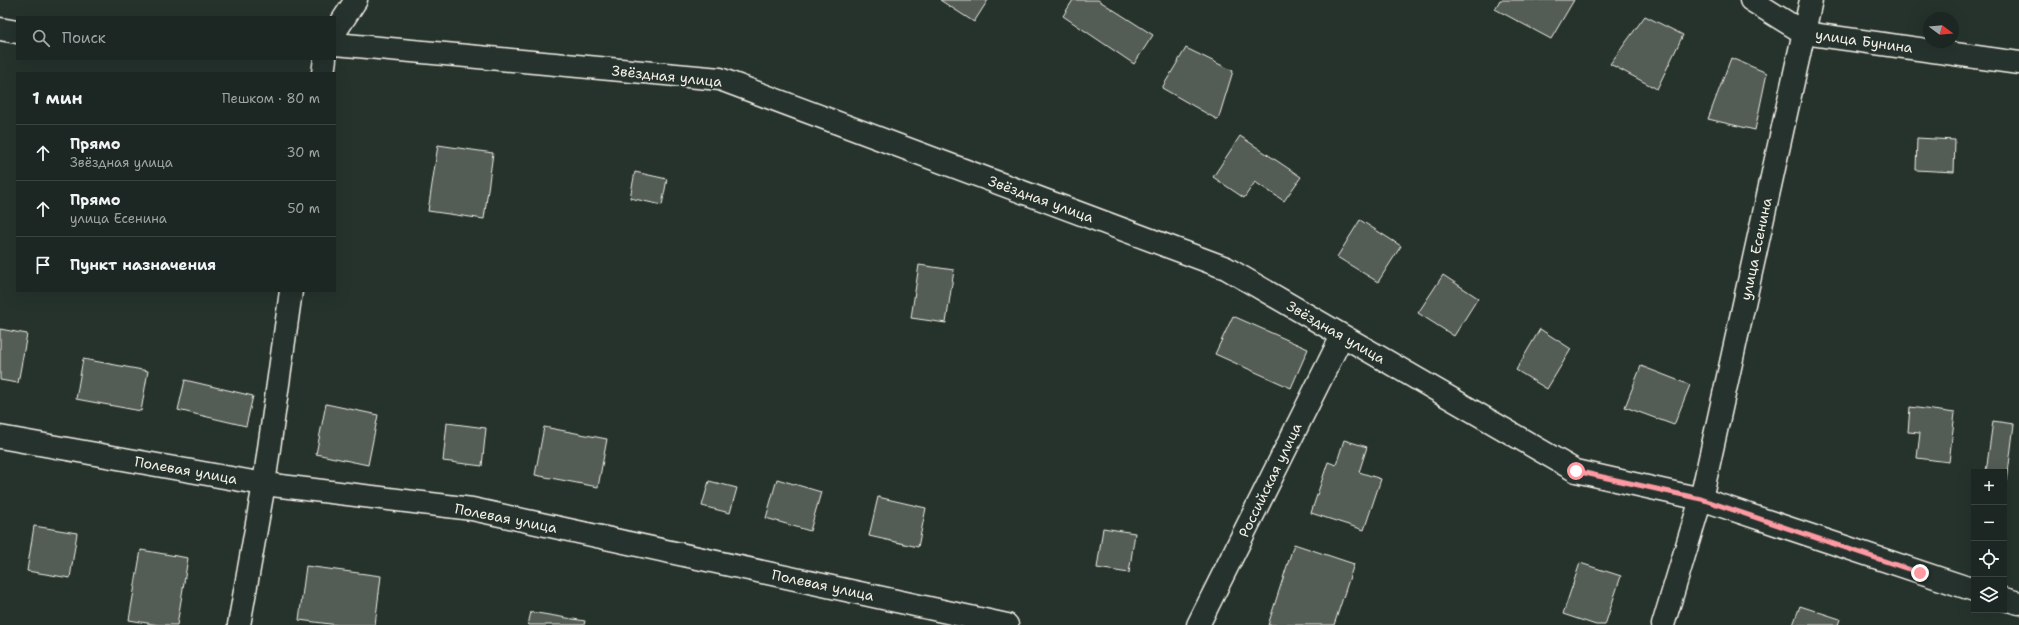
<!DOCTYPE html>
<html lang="ru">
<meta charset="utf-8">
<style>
body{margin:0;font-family:"Shantell Sans",sans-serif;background:#29322f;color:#f1f3f6}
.controls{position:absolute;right:12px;bottom:12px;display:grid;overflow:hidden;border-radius:0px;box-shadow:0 4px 16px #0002}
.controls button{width:36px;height:36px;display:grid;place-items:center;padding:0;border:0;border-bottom:1px solid #3a4340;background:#1c2622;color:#f1f3f6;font:20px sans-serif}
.compass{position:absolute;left:1923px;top:12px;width:36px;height:36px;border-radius:50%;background:#1c2622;box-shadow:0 4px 16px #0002;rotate:106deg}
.stop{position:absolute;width:12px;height:12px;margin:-9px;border:3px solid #ff9aa2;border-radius:50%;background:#fff}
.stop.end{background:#ff9aa2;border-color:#fff;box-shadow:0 1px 4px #0008}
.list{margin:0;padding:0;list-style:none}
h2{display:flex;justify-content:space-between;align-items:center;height:52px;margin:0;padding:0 16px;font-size:17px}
h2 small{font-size:13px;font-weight:400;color:#a0a5a5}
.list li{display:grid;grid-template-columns:26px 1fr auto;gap:12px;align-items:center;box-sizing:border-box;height:56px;padding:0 16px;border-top:1px solid #3a4340}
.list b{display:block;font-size:15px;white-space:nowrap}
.list p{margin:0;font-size:13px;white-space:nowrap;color:#a0a5a5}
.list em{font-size:13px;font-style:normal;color:#a0a5a5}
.icon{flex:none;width:22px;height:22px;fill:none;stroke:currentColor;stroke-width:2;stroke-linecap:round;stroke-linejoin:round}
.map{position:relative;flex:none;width:2019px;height:625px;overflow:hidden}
.search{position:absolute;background:#1c2622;box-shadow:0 4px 16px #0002;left:16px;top:16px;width:320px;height:44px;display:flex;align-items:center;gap:10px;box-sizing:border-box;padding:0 14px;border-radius:0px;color:#a0a5a5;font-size:15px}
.panel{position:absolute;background:#1c2622;box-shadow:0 4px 16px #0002;left:16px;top:72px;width:320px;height:220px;border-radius:0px}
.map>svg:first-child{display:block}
.building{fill:#525c55;stroke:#f4f1e8}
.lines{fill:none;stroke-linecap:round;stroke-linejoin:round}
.minor-casing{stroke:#f4f1e8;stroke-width:25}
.minor{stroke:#26332d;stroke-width:22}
.route{stroke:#ff9aa2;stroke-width:5}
.labels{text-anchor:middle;stroke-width:3;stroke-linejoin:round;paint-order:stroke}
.street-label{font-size:14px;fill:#f4f1e8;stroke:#26332d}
</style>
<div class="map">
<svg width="2019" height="625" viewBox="0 0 2019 625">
<rect width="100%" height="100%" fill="#26332d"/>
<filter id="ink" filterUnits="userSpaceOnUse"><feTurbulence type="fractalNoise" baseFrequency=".025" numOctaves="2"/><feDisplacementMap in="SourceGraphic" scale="8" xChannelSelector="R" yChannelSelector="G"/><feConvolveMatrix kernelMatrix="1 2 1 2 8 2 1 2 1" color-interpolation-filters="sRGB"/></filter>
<g filter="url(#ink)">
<g class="building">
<path d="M940 0H988L974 22Z"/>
<path d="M1073 0H1098L1153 35 1134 64 1063 16Z"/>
<path d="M1500 0H1574L1551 39 1495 9Z"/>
<path d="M1645 16 1683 35 1657 89 1610 64Z"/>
<path d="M1186 48 1233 71 1218 120 1162 88Z"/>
<path d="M1731 58 1767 73 1755 130 1708 119Z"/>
<path d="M1240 136 1301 177 1284 201 1255 182 1244 198 1213 177Z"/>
<path d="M1917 138 1955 140 1954 172 1916 170Z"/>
<path d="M438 145 493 153 484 219 428 211Z"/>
<path d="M635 172 667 179 662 205 630 198Z"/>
<path d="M1360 220 1401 246 1378 282 1337 257Z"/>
<path d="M919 265 954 270 946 323 911 318Z"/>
<path d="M1443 275 1478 298 1454 336 1418 313Z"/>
<path d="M1233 316 1308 349 1291 388 1215 354Z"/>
<path d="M0 329 27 334 18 383 0 380Z"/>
<path d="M1540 329 1571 349 1547 389 1516 370Z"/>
<path d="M83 359 148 371 141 411 76 399Z"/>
<path d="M1641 366 1690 385 1674 425 1625 407Z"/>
<path d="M185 380 253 396 246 426 178 410Z"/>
<path d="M326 404 378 415 368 465 316 454Z"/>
<path d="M1910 407 1955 413 1949 462 1917 458 1920 433 1908 432Z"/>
<path d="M1993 421 2014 424 2007 481H2004V472H1986Z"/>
<path d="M447 423 486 428 482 466 443 461Z"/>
<path d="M544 427 607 439 598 487 535 475Z"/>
<path d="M1344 440 1367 447 1359 472 1381 479 1364 530 1311 513 1328 462 1336 465Z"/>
<path d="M777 479 821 492 810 531 766 518Z"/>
<path d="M709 481 737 488 730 513 702 506Z"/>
<path d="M878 497 926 508 918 547 869 536Z"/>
<path d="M34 526 77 533 70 578 27 571Z"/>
<path d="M1103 528 1135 533 1129 573 1097 568Z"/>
<path d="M1294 544 1354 564 1334 625H1268Z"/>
<path d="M141 550 188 558 177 625H159L129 620Z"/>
<path d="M1580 563 1621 576 1605 625H1596L1563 614Z"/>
<path d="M306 566 381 576 375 625H338L299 620Z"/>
<path d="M1800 606 1840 619 1838 625H1793Z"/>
<path d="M531 612 585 621 584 625H528Z"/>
</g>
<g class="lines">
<g class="minor-casing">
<g id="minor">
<path d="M1751 0 1804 33 2019 63"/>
<path d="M0 29 17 32"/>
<path d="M335 32 356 0"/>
<path d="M335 44 720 79 1226 268 1576 471 1701 499 1974 590"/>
<path d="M323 73 325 59"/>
<path d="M0 437 264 484 472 509 1007 625"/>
<path d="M2004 599 2019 603"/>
<path d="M239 625 264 484 291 291"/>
<path d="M1198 625 1342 336"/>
<path d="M1663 625 1701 499 1811 0"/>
</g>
</g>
<use href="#minor" class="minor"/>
</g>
</g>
<g class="lines" filter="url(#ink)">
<path class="route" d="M1576 471 1701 499 1920 573"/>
</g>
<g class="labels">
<g class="street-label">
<text transform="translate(1864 41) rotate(8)" y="5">улица Бунина</text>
<text transform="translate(667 76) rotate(6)" y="5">Звёздная улица</text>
<text transform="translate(1041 199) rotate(20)" y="5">Звёздная улица</text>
<text transform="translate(1756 249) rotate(-78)" y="5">улица Есенина</text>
<text transform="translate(1336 332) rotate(30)" y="5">Звёздная улица</text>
<text transform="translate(186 470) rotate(10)" y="5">Полевая улица</text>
<text transform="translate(1270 480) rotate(-64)" y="5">Российская улица</text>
<text transform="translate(506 518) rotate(11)" y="5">Полевая улица</text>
<text transform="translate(823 585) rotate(12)" y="5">Полевая улица</text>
</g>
</g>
</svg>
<div class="controls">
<button>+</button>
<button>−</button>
<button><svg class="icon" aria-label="locate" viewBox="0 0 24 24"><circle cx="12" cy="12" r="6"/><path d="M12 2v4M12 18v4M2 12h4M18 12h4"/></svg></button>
<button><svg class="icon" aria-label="layers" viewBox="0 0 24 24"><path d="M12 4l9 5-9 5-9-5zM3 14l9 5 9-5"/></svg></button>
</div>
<svg class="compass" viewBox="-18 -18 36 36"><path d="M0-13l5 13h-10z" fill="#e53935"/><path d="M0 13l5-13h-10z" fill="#a0a5a5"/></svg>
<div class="stop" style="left:1576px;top:471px"></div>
<div class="stop end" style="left:1920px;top:573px"></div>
<div class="search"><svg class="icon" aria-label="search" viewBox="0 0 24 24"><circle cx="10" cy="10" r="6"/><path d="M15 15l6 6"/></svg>Поиск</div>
<section class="panel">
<h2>1 мин<small>Пешком · 80 m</small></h2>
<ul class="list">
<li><svg class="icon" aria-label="ahead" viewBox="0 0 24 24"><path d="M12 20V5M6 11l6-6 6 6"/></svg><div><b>Прямо</b><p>Звёздная улица</p></div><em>30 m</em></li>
<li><svg class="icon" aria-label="ahead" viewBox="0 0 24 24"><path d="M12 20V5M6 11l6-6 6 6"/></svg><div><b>Прямо</b><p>улица Есенина</p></div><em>50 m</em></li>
<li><svg class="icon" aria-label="arrive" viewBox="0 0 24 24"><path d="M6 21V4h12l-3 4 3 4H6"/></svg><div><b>Пункт назначения</b></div></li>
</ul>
</section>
</div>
